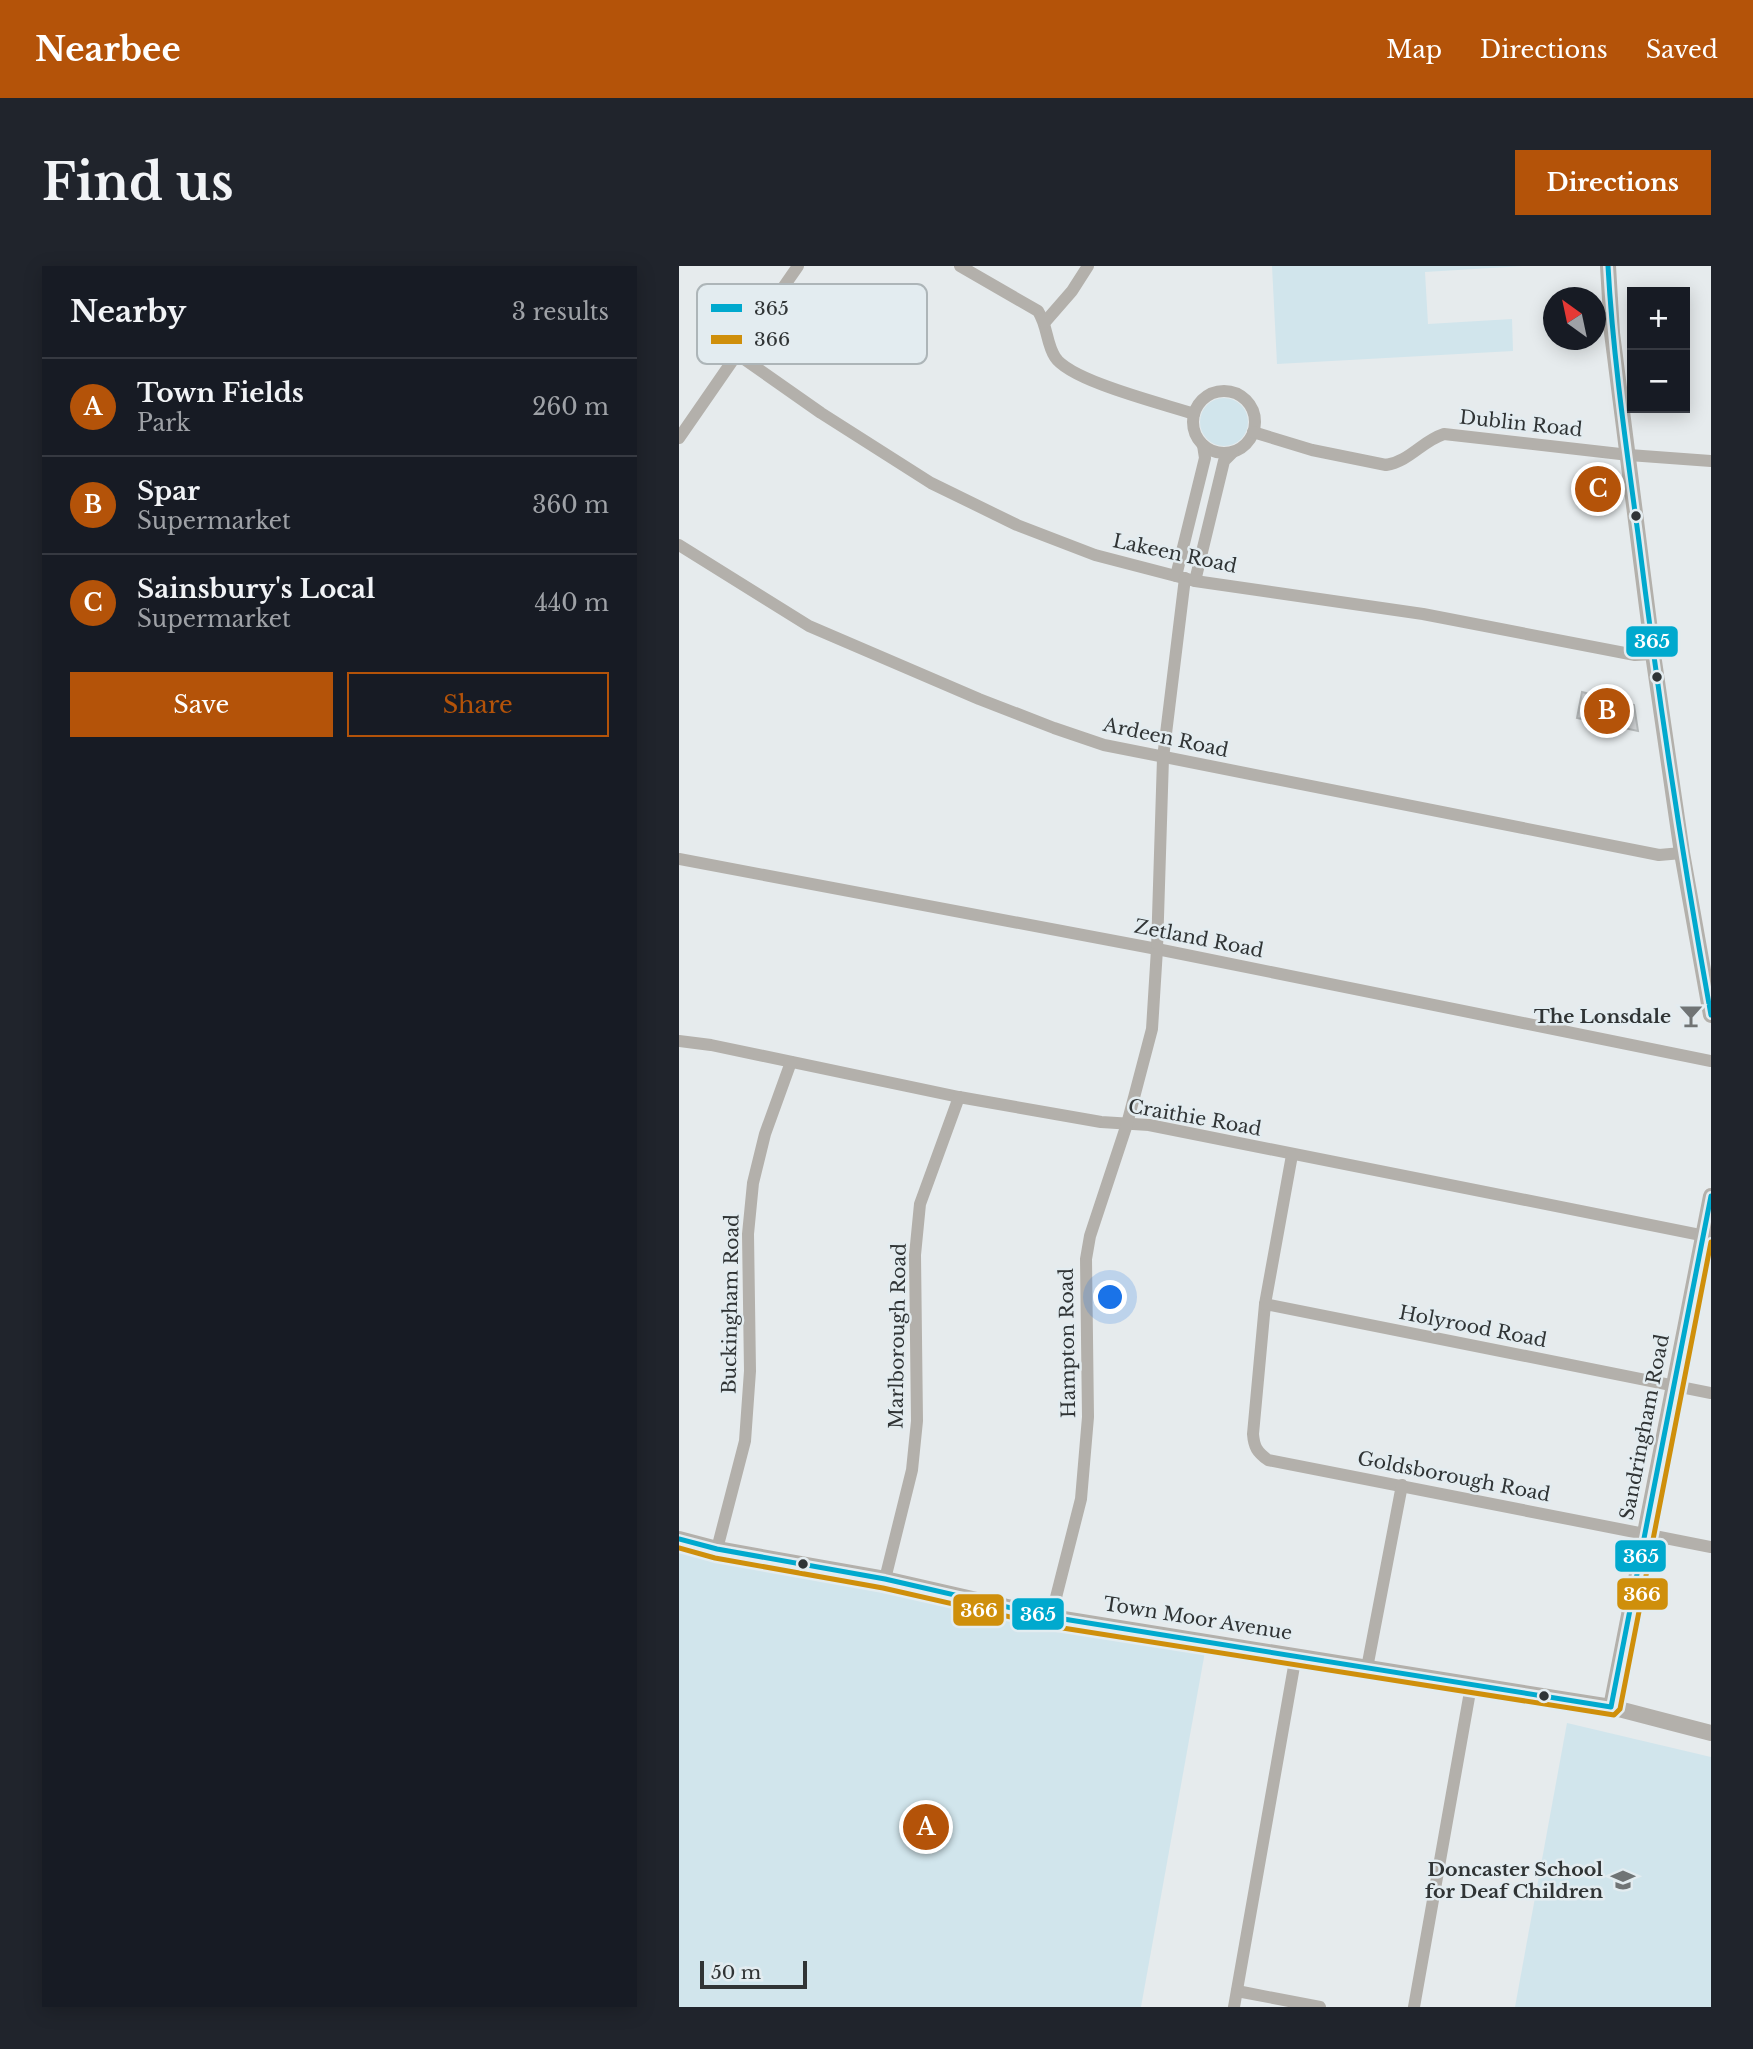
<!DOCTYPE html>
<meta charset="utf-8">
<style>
body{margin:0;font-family:"Libre Baskerville",serif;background:#20242c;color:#f1f3f6}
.controls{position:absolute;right:21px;top:21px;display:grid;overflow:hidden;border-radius:0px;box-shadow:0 4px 18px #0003}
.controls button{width:63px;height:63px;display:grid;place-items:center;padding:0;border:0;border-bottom:2px solid #363941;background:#171b24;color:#f1f3f6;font:35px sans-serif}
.compass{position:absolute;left:864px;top:21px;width:63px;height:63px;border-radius:50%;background:#171b24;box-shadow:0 4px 18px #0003;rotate:327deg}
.scale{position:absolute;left:21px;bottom:18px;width:107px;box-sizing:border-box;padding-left:7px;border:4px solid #303435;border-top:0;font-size:19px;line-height:24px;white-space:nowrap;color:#303435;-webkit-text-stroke:5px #e3ecf0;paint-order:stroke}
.you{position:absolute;left:432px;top:1032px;width:24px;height:24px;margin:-18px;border:5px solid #fff;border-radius:50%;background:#1a73e8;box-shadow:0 0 0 10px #1a73e833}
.badge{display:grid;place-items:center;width:46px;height:46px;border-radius:50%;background:#b45309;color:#fff;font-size:23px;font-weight:700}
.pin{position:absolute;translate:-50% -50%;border:4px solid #fff;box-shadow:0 2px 7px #0006}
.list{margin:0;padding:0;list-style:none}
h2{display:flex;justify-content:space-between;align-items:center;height:91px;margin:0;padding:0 28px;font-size:30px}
h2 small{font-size:23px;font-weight:400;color:#9ea1a6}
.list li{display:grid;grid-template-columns:46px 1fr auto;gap:21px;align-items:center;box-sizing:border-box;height:98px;padding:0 28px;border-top:2px solid #363941}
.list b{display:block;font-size:26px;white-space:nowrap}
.list p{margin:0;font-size:23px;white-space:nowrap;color:#9ea1a6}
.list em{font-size:23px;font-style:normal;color:#9ea1a6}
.actions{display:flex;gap:14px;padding:21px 28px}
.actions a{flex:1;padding:16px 0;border:2px solid #b45309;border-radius:0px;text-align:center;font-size:24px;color:#b45309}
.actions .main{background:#b45309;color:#fff}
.map{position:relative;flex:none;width:1032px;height:1741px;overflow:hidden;border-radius:0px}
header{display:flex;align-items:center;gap:42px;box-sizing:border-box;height:98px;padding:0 35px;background:#b45309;color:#fff}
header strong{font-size:33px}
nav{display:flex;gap:38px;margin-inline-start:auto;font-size:24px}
.intro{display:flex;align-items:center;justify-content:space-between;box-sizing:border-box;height:168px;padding:0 42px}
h1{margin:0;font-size:49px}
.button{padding:18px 32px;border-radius:0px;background:#b45309;color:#fff;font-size:24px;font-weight:700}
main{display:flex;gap:42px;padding:0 42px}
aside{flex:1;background:#171b24;border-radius:0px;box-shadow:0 4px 18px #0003}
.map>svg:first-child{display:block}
.green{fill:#d1e5ec}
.building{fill:#cfd2d4;stroke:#b5b9ba;stroke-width:2}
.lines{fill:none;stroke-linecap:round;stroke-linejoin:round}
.minor{stroke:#b3b0ab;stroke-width:12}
.tertiary{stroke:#b3b0ab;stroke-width:16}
.bus-1-casing{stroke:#e3ecf0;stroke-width:10}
.bus-2-casing{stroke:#e3ecf0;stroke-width:10}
.bus-1{stroke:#00a9ce;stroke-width:5}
.bus-2{stroke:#cf8f0b;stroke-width:5}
.bus-dot{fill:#303435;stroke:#e3ecf0;stroke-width:2.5}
.labels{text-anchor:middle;stroke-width:5;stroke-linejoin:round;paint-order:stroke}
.street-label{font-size:19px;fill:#303435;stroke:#e3ecf0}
.poi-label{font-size:19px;font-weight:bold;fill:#303435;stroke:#e3ecf0;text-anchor:end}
.key{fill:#e3ecf0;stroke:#adb5b8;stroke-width:2}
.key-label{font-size:19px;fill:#303435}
.line-badge{stroke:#e3ecf0;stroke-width:2.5}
.badge-label{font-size:19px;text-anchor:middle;font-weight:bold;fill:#fff}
</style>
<header>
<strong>Nearbee</strong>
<nav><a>Map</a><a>Directions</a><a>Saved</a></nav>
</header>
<div class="intro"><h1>Find us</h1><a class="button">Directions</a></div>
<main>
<aside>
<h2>Nearby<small>3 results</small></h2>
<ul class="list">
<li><span class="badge">A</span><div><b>Town Fields</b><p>Park</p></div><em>260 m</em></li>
<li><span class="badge">B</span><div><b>Spar</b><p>Supermarket</p></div><em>360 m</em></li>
<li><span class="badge">C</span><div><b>Sainsbury's Local</b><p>Supermarket</p></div><em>440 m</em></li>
</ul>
<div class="actions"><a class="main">Save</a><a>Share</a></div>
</aside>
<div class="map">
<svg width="1032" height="1741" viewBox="0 0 1032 1741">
<rect width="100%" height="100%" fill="#e6ebed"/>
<g class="green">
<path d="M593 0H844L746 6 749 58 833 53 834 85 598 98Z"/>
<circle cx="545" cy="156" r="24"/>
<path d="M0 1273 527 1380 462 1741H0Z"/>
<path d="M888 1457 1032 1491V1741H836Z"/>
</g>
<path class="building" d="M903 426 955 439 959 465 898 452Z"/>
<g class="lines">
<g class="minor">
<path d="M281 0 359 45C369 61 367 77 376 91 391 115 485 138 515 148"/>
<path d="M366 56 393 25 409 0"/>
<path d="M58 88 142 147 252 217 338 259 416 289 516 315 744 348 956 389 974 388"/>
<circle cx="545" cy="156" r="31"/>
<path d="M574 166 633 184 707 199C731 195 743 175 765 168L950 189 1032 195"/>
<path d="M0 172 119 0"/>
<path d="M0 279 130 360 300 433 375 462 425 479 980 589 1003 587"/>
<path d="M497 310 526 192 524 179"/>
<path d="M516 315 545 195 554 186"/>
<path d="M0 593 478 683 1032 795"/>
<path d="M0 775 32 779 280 831 422 856 470 859 1032 971"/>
<path d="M613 889 586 1038 574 1168C575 1181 578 1186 589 1194L1032 1281"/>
<path d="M586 1038 1032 1127"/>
<path d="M38 1283 66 1175 71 1105 69 968 74 917 86 868 112 796"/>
<path d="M206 1313 233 1204 238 1155 236 989 241 938 280 831"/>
<path d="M372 1351 402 1233 409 1151 407 993 411 970 448 858 473 763 478 683 484 492 506 312"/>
<path d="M688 1402 723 1219"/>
<path d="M558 1725 641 1741"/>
<path d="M555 1741 617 1389"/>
<path d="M735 1741 792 1420"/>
</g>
<g class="tertiary">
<path d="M929 0 933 67 974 388 1003 587 1032 749"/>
<path d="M0 1273 38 1283 206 1313 372 1351 932 1441 1032 1467"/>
<path d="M932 1441 1032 930"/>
</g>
<g class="bus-1-casing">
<g id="bus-1">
<path d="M929 0C934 90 947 179 959 268 979 429 1003 589 1032 749"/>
<path d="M0 1273 38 1283 206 1313 372 1351 932 1441 1032 930"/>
</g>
</g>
<g class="bus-2-casing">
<path id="bus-2" d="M0 1282 36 1292 204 1322 371 1360 935 1449 941 1443 1032 976"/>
</g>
<use href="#bus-1" class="bus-1"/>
<use href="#bus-2" class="bus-2"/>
</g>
<defs>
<g id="bar-bare" transform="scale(1.89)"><path d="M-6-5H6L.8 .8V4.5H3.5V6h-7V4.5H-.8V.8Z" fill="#707475" stroke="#e3ecf0" stroke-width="2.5" paint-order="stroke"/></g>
<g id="school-bare" transform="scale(1.89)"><path d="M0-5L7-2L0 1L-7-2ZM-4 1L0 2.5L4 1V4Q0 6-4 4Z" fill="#707475" stroke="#e3ecf0" stroke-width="2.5" paint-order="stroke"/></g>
</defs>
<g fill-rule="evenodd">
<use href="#bar-bare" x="1012" y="750"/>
<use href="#school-bare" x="944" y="1614"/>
</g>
<g class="bus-dot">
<circle cx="957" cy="250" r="6"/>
<circle cx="978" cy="411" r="6"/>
<circle cx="124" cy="1298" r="6"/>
<circle cx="865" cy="1430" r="6"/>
</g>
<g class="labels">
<g class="street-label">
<text transform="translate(842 157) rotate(6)" y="7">Dublin Road</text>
<text transform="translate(496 287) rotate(12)" y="7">Lakeen Road</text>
<text transform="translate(487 471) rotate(12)" y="7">Ardeen Road</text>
<text transform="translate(520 672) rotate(11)" y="7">Zetland Road</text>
<text transform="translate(516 851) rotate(10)" y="7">Craithie Road</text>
<text transform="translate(51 1038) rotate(-89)" y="7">Buckingham Road</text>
<text transform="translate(794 1060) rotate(11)" y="7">Holyrood Road</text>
<text transform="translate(218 1070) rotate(-89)" y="7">Marlborough Road</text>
<text transform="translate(388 1077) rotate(-91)" y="7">Hampton Road</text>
<text transform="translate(965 1161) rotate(-79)" y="7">Sandringham Road</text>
<text transform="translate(775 1210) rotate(11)" y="7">Goldsborough Road</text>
<text transform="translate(519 1352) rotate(9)" y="7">Town Moor Avenue</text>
</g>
<g class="poi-label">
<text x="992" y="757">The Lonsdale</text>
<text x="924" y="1610">Doncaster School<tspan x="924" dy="22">for Deaf Children</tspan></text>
</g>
</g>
<rect x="18" y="18" width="230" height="80" rx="10" class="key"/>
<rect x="32" y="38" width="31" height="8" fill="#00a9ce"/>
<rect x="32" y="69" width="31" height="9" fill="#cf8f0b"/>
<g class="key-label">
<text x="75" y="49">365</text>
<text x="75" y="80">366</text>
</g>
<g class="line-badge">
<rect x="946" y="359" width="54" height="33" rx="7" fill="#00a9ce"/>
<rect x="935" y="1273" width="53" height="34" rx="7" fill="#00a9ce"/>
<rect x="937" y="1311" width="53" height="34" rx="7" fill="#cf8f0b"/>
<rect x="273" y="1327" width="53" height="34" rx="7" fill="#cf8f0b"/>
<rect x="332" y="1331" width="54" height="34" rx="7" fill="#00a9ce"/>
</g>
<g class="badge-label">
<text x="973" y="382">365</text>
<text x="962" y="1297">365</text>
<text x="963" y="1335">366</text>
<text x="300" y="1351">366</text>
<text x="359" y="1355">365</text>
</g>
</svg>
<div class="controls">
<button>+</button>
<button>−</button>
</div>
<svg class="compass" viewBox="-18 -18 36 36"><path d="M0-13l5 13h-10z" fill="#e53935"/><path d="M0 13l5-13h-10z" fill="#9ea1a6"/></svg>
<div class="scale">50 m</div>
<div class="you"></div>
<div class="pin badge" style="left:247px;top:1561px">A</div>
<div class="pin badge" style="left:928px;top:445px">B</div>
<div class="pin badge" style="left:919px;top:223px">C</div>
</div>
</main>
